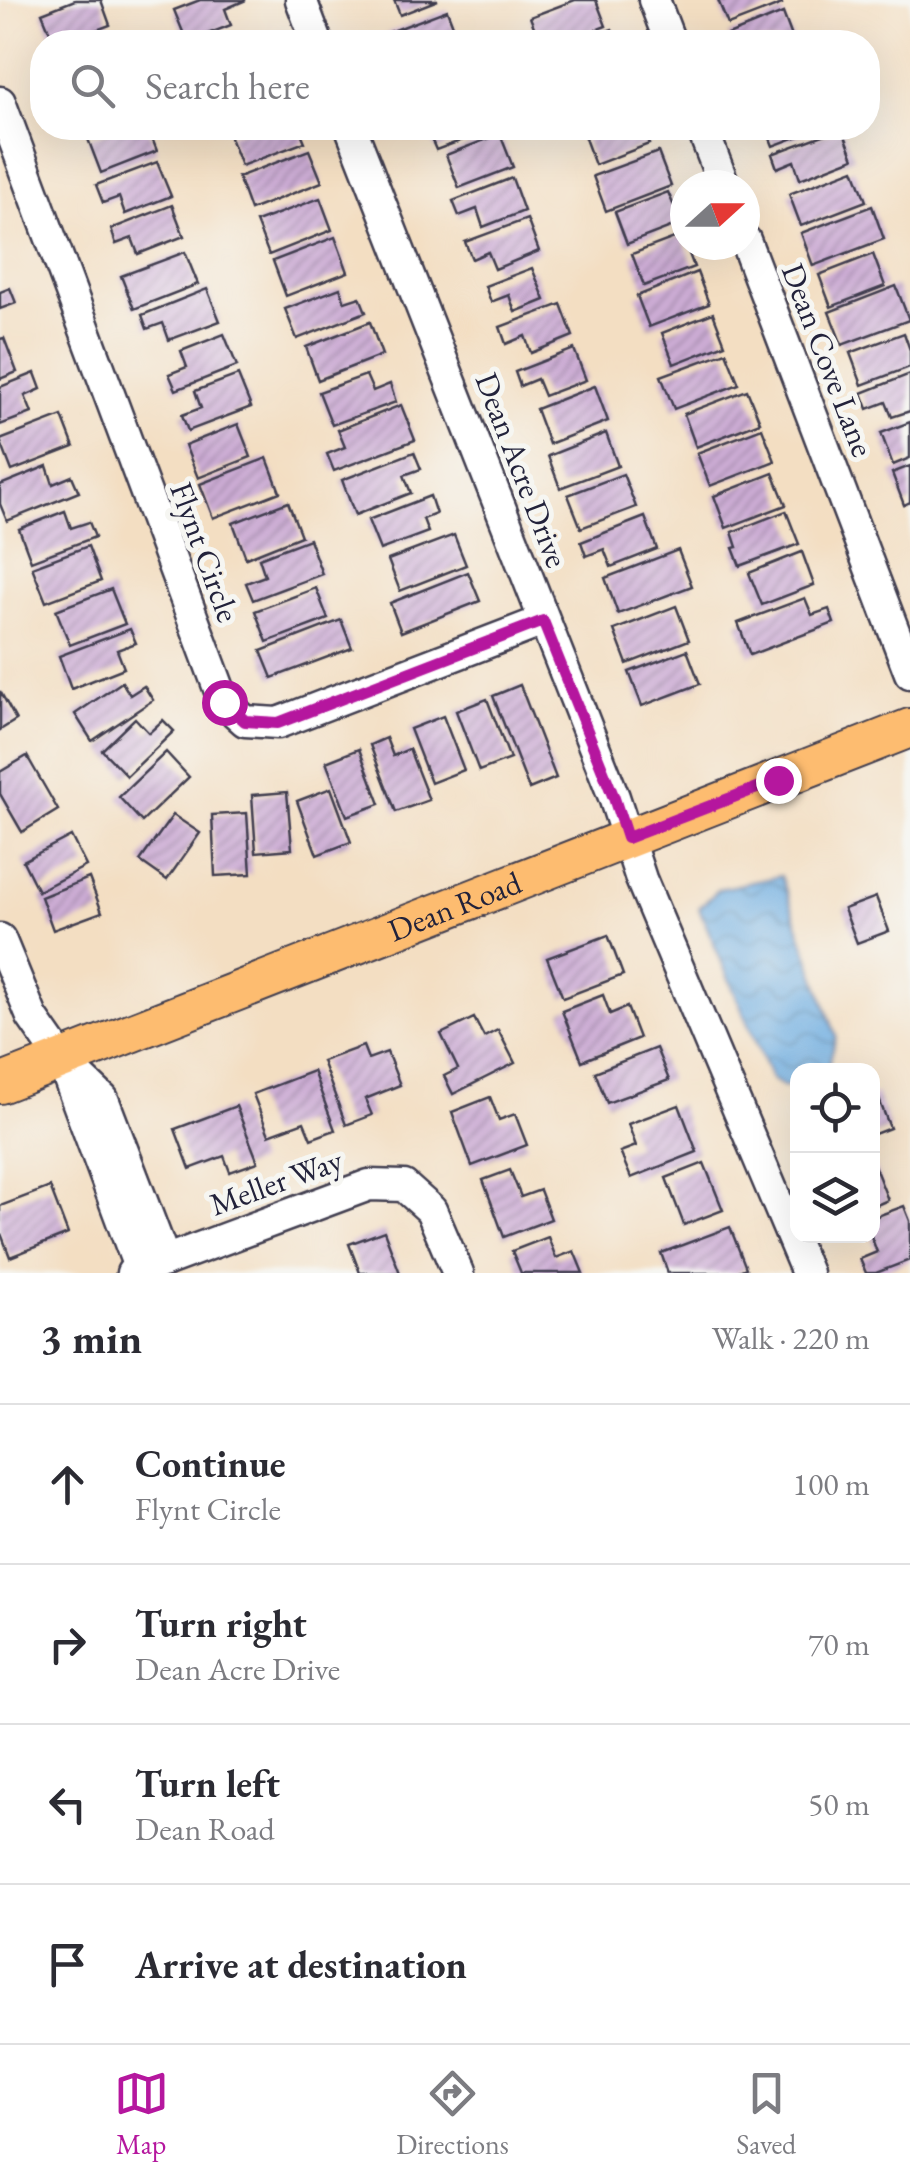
<!DOCTYPE html>
<meta charset="utf-8">
<style>
body{margin:0;font-family:"EB Garamond",serif;background:#f2f2f3;color:#2b2b33}
.controls{position:absolute;right:30px;bottom:30px;display:grid;overflow:hidden;border-radius:20px;box-shadow:0 10px 40px #0002}
.controls button{width:90px;height:90px;display:grid;place-items:center;padding:0;border:0;border-bottom:2px solid #e1e1e2;background:#fff;color:#2b2b33;font:50px sans-serif}
.compass{position:absolute;left:670px;top:170px;width:90px;height:90px;border-radius:50%;background:#fff;box-shadow:0 10px 40px #0002;rotate:69deg}
.stop{position:absolute;width:30px;height:30px;margin:-22px;border:8px solid #b5179e;border-radius:50%;background:#fff}
.stop.end{background:#b5179e;border-color:#fff;box-shadow:0 2px 10px #0008}
.list{margin:0;padding:0;list-style:none}
h2{display:flex;justify-content:space-between;align-items:center;height:130px;margin:0;padding:0 40px;font-size:42px}
h2 small{font-size:32px;font-weight:400;color:#7c7c81}
.list li{display:grid;grid-template-columns:65px 1fr auto;gap:30px;align-items:center;box-sizing:border-box;height:160px;padding:0 40px;border-top:2px solid #e1e1e2}
.list b{display:block;font-size:38px;white-space:nowrap}
.list p{margin:0;font-size:32px;white-space:nowrap;color:#7c7c81}
.list em{font-size:32px;font-style:normal;color:#7c7c81}
.icon{flex:none;width:55px;height:55px;fill:none;stroke:currentColor;stroke-width:2;stroke-linecap:round;stroke-linejoin:round}
.map{position:relative;flex:none;width:910px;height:1273px;overflow:hidden}
.search{position:absolute;background:#fff;box-shadow:0 10px 40px #0002;left:30px;right:30px;top:30px;height:110px;display:flex;align-items:center;gap:25px;box-sizing:border-box;padding:0 35px;border-radius:40px;color:#7c7c81;font-size:38px}
.sheet{height:770px;background:#fff}
nav{display:flex;justify-content:space-around;align-items:center;box-sizing:border-box;height:140px;border-top:2px solid #e1e1e2;background:#fff;font-size:28px;color:#7c7c81}
nav a{display:grid;justify-items:center;gap:5px}
nav .on{color:#b5179e}
.map>svg:first-child{display:block}
.water{fill:url(#water-waves);stroke:#48678e;stroke-width:2.5}
.building{fill:url(#building-hatch)}
.lines{fill:none;stroke-linecap:round;stroke-linejoin:round}
.minor-casing{stroke:#413e4f;stroke-width:35}
.major-casing{stroke:#413e4f;stroke-width:42}
.minor{stroke:#fff;stroke-width:30}
.major{stroke:#fdbc70;stroke-width:38}
.route{stroke:#b5179e;stroke-width:12}
.labels{text-anchor:middle;stroke-width:10;stroke-linejoin:round;paint-order:stroke}
.street-label{font-size:32px;fill:#22223b;stroke:#f6f6f2}
</style>
<div class="map">
<svg width="910" height="1273" viewBox="0 0 910 1273">
<defs>
<pattern id="water-waves" width="16" height="10" patternUnits="userSpaceOnUse" patternTransform="scale(2.5)"><rect width="16" height="10" fill="#6dace0"/><path d="M0 5q4-4 8 0t8 0" fill="none" stroke="#598cb7"/></pattern>
<pattern id="building-hatch" width="6" height="6" patternUnits="userSpaceOnUse" patternTransform="scale(2.5)"><rect width="6" height="6" fill="#ccacd4"/><path d="M-1 1l2-2M0 6l6-6M5 7l2-2" fill="none" stroke="#a58cad"/></pattern>
</defs>
<rect width="100%" height="100%" fill="#f6f6f2"/>
<filter id="ink" filterUnits="userSpaceOnUse"><feTurbulence type="fractalNoise" baseFrequency=".01" numOctaves="2"/><feDisplacementMap in="SourceGraphic" scale="20" xChannelSelector="R" yChannelSelector="G"/><feConvolveMatrix kernelMatrix="1 2 1 2 8 2 1 2 1" color-interpolation-filters="sRGB"/></filter>
<filter id="wash" filterUnits="userSpaceOnUse"><feTurbulence type="fractalNoise" baseFrequency=".0048" numOctaves="4" result="noise"/><feDisplacementMap in="SourceGraphic" scale="40" xChannelSelector="R" yChannelSelector="G"/><feGaussianBlur stdDeviation="2.25" result="paint"/><feColorMatrix in="noise" values="0 0 0 0 0 0 0 0 0 0 0 0 0 0 0 0 0 1.4 0 .05"/><feComposite in="paint" operator="in"/></filter>
<g filter="url(#wash)">
<rect width="100%" height="100%" fill="#f3dec2"/>
<path class="water" d="M781 876 836 1036 828 1068 798 1070 797 1082 785 1087 771 1079 699 908 719 889Z"/>
<g id="blocks">
<g class="building">
<path d="M75 0H101L110 25 64 42H54L42 13Z"/>
<path d="M200 0H246L225 9 231 25 187 42 174 10Z"/>
<path d="M394 0H438L400 15Z"/>
<path d="M575 0H596L606 26 564 42H540L530 17Z"/>
<path d="M718 0H781L782 4 728 25Z"/>
<path d="M447 10 459 41 391 42 387 33Z"/>
<path d="M783 13 794 42H731L728 35Z"/>
<path d="M612 29 617 42H577Z"/>
<path d="M116 128H148L157 151 101 173 88 139Z"/>
<path d="M250 128H281L283 132 299 128 305 142 241 166 229 135Z"/>
<path d="M445 128H495L436 150 429 134Z"/>
<path d="M598 128H643L649 144 595 165 583 133Z"/>
<path d="M766 128H820L773 146Z"/>
<path d="M842 128 854 158 800 179 794 161 777 168 772 154Z"/>
<path d="M500 134 513 167 459 188 446 155Z"/>
<path d="M309 150 322 182 250 210 238 177Z"/>
<path d="M658 152 671 186 606 211 593 176Z"/>
<path d="M157 162 171 196 125 214 119 197 103 203 96 185Z"/>
<path d="M854 169 866 201 801 226 789 194Z"/>
<path d="M512 178 524 211 483 227 477 209 459 216 453 201Z"/>
<path d="M668 192 681 223 627 244 615 212Z"/>
<path d="M320 198 332 230 269 255 256 222Z"/>
<path d="M172 205 184 236 138 254 132 238 116 244 111 229Z"/>
<path d="M872 206 884 239 813 266 801 233Z"/>
<path d="M527 219 539 251 495 269 488 252 472 259 465 242Z"/>
<path d="M682 235 694 267 644 286 632 254Z"/>
<path d="M335 237 348 272 286 296 273 261Z"/>
<path d="M185 252 198 284 134 309 121 276Z"/>
<path d="M873 254 885 286 831 307 819 275Z"/>
<path d="M532 268 545 300 515 312 509 295 491 302 485 286Z"/>
<path d="M697 272 709 304 649 327 637 296Z"/>
<path d="M896 286 909 320 842 345 829 312Z"/>
<path d="M10 288 16 303 0 309V292Z"/>
<path d="M340 288 345 302 360 297 366 312 297 339 285 309Z"/>
<path d="M207 289 220 321 169 340 163 323 147 329 142 315Z"/>
<path d="M561 304 573 336 531 353 525 336 506 344 500 327Z"/>
<path d="M713 313 725 344 674 364 662 333Z"/>
<path d="M370 322 382 355 318 380 306 347Z"/>
<path d="M904 333 910 350V367L862 385 850 353Z"/>
<path d="M224 334 237 366 176 390 169 374 187 367 181 351Z"/>
<path d="M4 338 17 372 0 379V339Z"/>
<path d="M574 349 586 380 544 396 537 379 520 386 515 372Z"/>
<path d="M726 352 739 384 674 409 661 376Z"/>
<path d="M35 373 41 389 25 396 32 413 0 425V387Z"/>
<path d="M910 374V411L892 417 886 402 868 409 862 393Z"/>
<path d="M238 375 251 407 188 431 182 415 201 408 195 391Z"/>
<path d="M366 375 373 391 390 384 396 402 332 425 319 392Z"/>
<path d="M595 386 608 421 549 444 536 409Z"/>
<path d="M747 390 760 422 696 447 684 414Z"/>
<path d="M401 405 415 440 334 471 327 454 345 447 338 430Z"/>
<path d="M62 416 74 447 12 471 0 440Z"/>
<path d="M910 422V458L893 465 881 433Z"/>
<path d="M238 424 251 457 198 478 185 445Z"/>
<path d="M762 428 775 461 710 486 697 453Z"/>
<path d="M606 433 618 466 560 488 548 456Z"/>
<path d="M414 452 421 469 404 475 411 493 355 515 342 480Z"/>
<path d="M267 458 280 492 213 518 200 484Z"/>
<path d="M47 466 53 484 72 476 79 492 7 521 0 504V485Z"/>
<path d="M910 466V502L904 505 892 473Z"/>
<path d="M773 473 786 505 726 528 714 496Z"/>
<path d="M623 474 636 507 581 528 568 495Z"/>
<path d="M430 496 436 514 423 519 428 532 380 550 368 520Z"/>
<path d="M288 502 301 536 246 558 233 523Z"/>
<path d="M65 511 71 528 89 522 95 537 31 561 19 529Z"/>
<path d="M786 511 799 544 740 566 733 548 737 547 732 532Z"/>
<path d="M645 517 657 549 611 567 604 549 586 556 581 542Z"/>
<path d="M454 535 466 565 400 591 388 560Z"/>
<path d="M309 539 322 574 253 600 246 583 265 576 259 558Z"/>
<path d="M88 546 101 581 46 602 32 567Z"/>
<path d="M678 550 692 586 618 614 605 578Z"/>
<path d="M802 552 814 585 762 605 749 573Z"/>
<path d="M468 572 480 601 401 632 390 603Z"/>
<path d="M316 588 328 619 267 642 255 611Z"/>
<path d="M111 589 125 624 70 645 56 610Z"/>
<path d="M805 598 812 615 829 609 834 623 750 655 738 623Z"/>
<path d="M676 606 689 640 627 664 614 630Z"/>
<path d="M341 620 352 648 272 678 261 651Z"/>
<path d="M130 629 136 643 117 650 124 668 71 689 59 656Z"/>
<path d="M687 650 700 684 642 706 629 672Z"/>
<path d="M122 682 130 695 144 686 153 700 92 741 75 714Z"/>
<path d="M520 685 556 778 529 789 493 696Z"/>
<path d="M0 691 16 720 0 730Z"/>
<path d="M487 699 510 759 479 771 456 711Z"/>
<path d="M443 716 464 770 431 783 410 729Z"/>
<path d="M135 718 149 733 163 720 174 731 127 776 102 750Z"/>
<path d="M386 738 393 756 409 749 429 800 396 812 370 745Z"/>
<path d="M359 749 380 804 347 816 326 762Z"/>
<path d="M166 752 189 777 142 822 119 797Z"/>
<path d="M27 756 58 810 22 832 0 794V772Z"/>
<path d="M331 788 351 842 317 855 297 801Z"/>
<path d="M287 792 292 849 256 852 252 795Z"/>
<path d="M247 813 251 874 215 876 212 815Z"/>
<path d="M173 815 200 833 167 880 140 861Z"/>
<path d="M71 836 86 866 38 891 23 861Z"/>
<path d="M89 878 102 912 53 930 41 897Z"/>
<path d="M876 897 889 931 857 943 844 909Z"/>
<path d="M608 935 623 975 563 998 547 958Z"/>
<path d="M603 995 610 1014 627 1007 639 1038 582 1061 562 1011Z"/>
<path d="M474 1018 484 1037 498 1030 515 1063 453 1094 444 1076 458 1069 441 1034Z"/>
<path d="M363 1046 368 1059 387 1052 400 1085 365 1099 372 1115 346 1125 322 1061Z"/>
<path d="M656 1048 669 1080 607 1103 595 1072Z"/>
<path d="M313 1071 335 1130 311 1139 304 1122 269 1135 253 1094Z"/>
<path d="M877 1094 890 1128 872 1135V1096Z"/>
<path d="M490 1097 499 1120 515 1114 527 1145 472 1166 452 1112Z"/>
<path d="M679 1105 697 1152 631 1178 620 1152 636 1146 628 1124Z"/>
<path d="M236 1106 258 1162 230 1172 224 1156 190 1169 175 1129Z"/>
<path d="M872 1160 888 1200 872 1207Z"/>
<path d="M704 1163 723 1210 684 1225 666 1178Z"/>
<path d="M510 1170 521 1197 540 1190 551 1219 504 1237 483 1180Z"/>
<path d="M50 1187 68 1234 10 1257 0 1231V1206Z"/>
<path d="M904 1206 910 1221V1260L876 1273H866L860 1259 877 1252 871 1236 872 1218Z"/>
<path d="M730 1227 746 1268 735 1273H668L661 1253Z"/>
<path d="M384 1231 400 1273H360L349 1244Z"/>
<path d="M548 1237 556 1258 574 1251 583 1273H521L512 1251Z"/>
</g>
</g>
</g>
<g filter="url(#ink)">
<use href="#blocks" fill-opacity="0" stroke="#413e4f" stroke-width="2.5"/>
<g class="lines">
<g class="minor-casing">
<g id="minor">
<path d="M301 0 317 42"/>
<path d="M654 0 670 42"/>
<path d="M0 102 224 702 245 721 278 723 543 621"/>
<path d="M351 128 614 797 641 879 807 1273"/>
<path d="M702 128 724 185"/>
<path d="M745 240 910 673"/>
<path d="M0 939 32 1017 62 1060 103 1099 165 1261"/>
<path d="M63 1063 140 1270"/>
<path d="M132 1273 369 1185 404 1186 431 1210 458 1273"/>
</g>
</g>
<g class="major-casing">
<g id="major">
<path id="s1" d="M0 1084 910 728"/>
</g>
</g>
<use href="#minor" class="minor"/>
<use href="#major" class="major"/>
</g>
</g>
<g class="lines" filter="url(#ink)">
<path class="route" d="M224 702 245 721 278 723 543 621 614 798 627 838 778 780"/>
</g>
<g class="labels">
<g class="street-label">
<text transform="translate(828 360) rotate(69)" y="11">Dean Cove Lane</text>
<text transform="translate(522 470) rotate(69)" y="11">Dean Acre Drive</text>
<text transform="translate(205 552) rotate(70)" y="11">Flynt Circle</text>
<text dy="11" stroke="none"><textPath href="#s1" startOffset="488">Dean Road</textPath></text>
<text transform="translate(276 1182) rotate(-20)" y="11">Meller Way</text>
</g>
</g>
</svg>
<div class="controls">
<button><svg class="icon" aria-label="locate" viewBox="0 0 24 24"><circle cx="12" cy="12" r="6"/><path d="M12 2v4M12 18v4M2 12h4M18 12h4"/></svg></button>
<button><svg class="icon" aria-label="layers" viewBox="0 0 24 24"><path d="M12 4l9 5-9 5-9-5zM3 14l9 5 9-5"/></svg></button>
</div>
<svg class="compass" viewBox="-18 -18 36 36"><path d="M0-13l5 13h-10z" fill="#e53935"/><path d="M0 13l5-13h-10z" fill="#7c7c81"/></svg>
<div class="stop" style="left:224px;top:702px"></div>
<div class="stop end" style="left:778px;top:780px"></div>
<div class="search"><svg class="icon" aria-label="search" viewBox="0 0 24 24"><circle cx="10" cy="10" r="6"/><path d="M15 15l6 6"/></svg>Search here</div>
</div>
<section class="sheet">
<h2>3 min<small>Walk · 220 m</small></h2>
<ul class="list">
<li><svg class="icon" aria-label="ahead" viewBox="0 0 24 24"><path d="M12 20V5M6 11l6-6 6 6"/></svg><div><b>Continue</b><p>Flynt Circle</p></div><em>100 m</em></li>
<li><svg class="icon" aria-label="right" viewBox="0 0 24 24"><path d="M7 20v-9h11M14 6l5 5-5 5"/></svg><div><b>Turn right</b><p>Dean Acre Drive</p></div><em>70 m</em></li>
<li><svg class="icon" aria-label="left" viewBox="0 0 24 24"><path d="M17 20v-9H6M10 6l-5 5 5 5"/></svg><div><b>Turn left</b><p>Dean Road</p></div><em>50 m</em></li>
<li><svg class="icon" aria-label="arrive" viewBox="0 0 24 24"><path d="M6 21V4h12l-3 4 3 4H6"/></svg><div><b>Arrive at destination</b></div></li>
</ul>
</section>
<nav>
<a class="on"><svg class="icon" aria-label="map" viewBox="0 0 24 24"><path d="M3 6l6-2 6 2 6-2v14l-6 2-6-2-6 2zM9 4v14M15 6v14"/></svg>Map</a>
<a><svg class="icon" aria-label="directions" viewBox="0 0 24 24"><path d="M12 3l9 9-9 9-9-9zM9 14v-3h6M13 9l2 2-2 2"/></svg>Directions</a>
<a><svg class="icon" aria-label="saved" viewBox="0 0 24 24"><path d="M7 4h10v16l-5-4-5 4z"/></svg>Saved</a>
</nav>
